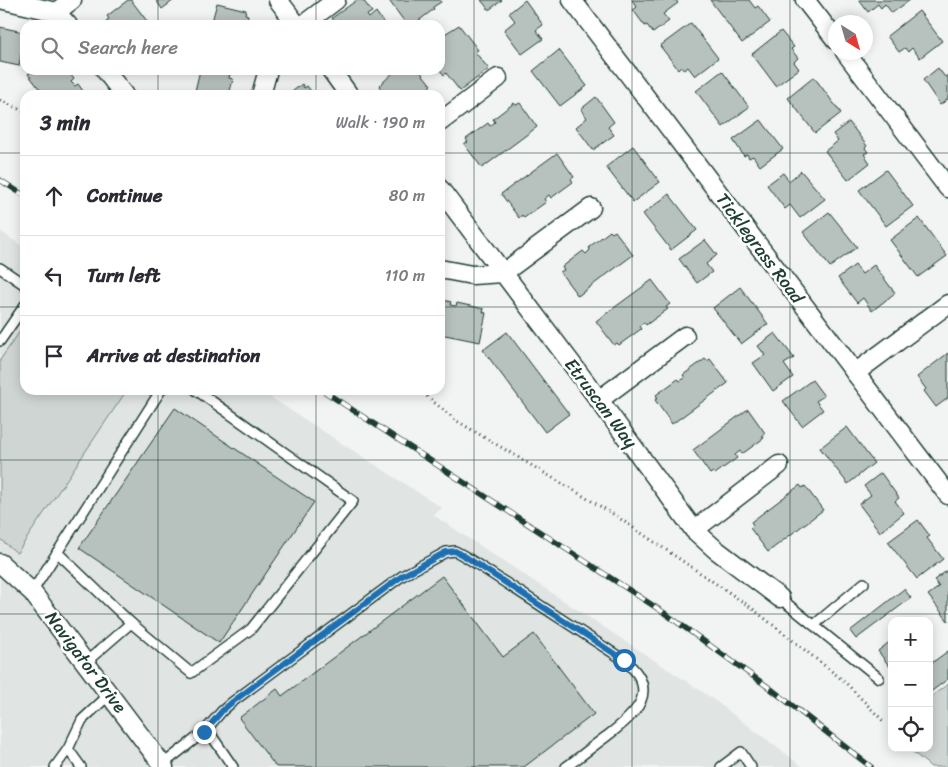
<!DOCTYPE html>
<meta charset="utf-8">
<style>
body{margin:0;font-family:Sriracha,sans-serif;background:#f7f7f7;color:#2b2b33}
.controls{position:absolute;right:15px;bottom:15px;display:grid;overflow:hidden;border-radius:10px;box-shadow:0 2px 12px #0003}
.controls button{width:45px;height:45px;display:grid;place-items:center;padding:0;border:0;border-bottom:1px solid #e1e1e2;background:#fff;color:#2b2b33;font:25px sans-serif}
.compass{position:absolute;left:828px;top:15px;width:45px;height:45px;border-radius:50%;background:#fff;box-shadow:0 2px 12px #0003;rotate:143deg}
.stop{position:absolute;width:15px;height:15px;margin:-11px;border:4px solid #1f6fb2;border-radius:50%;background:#fff}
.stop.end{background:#1f6fb2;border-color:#fff;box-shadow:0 1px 5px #0008}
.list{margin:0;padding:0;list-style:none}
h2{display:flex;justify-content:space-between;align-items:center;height:65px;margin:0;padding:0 20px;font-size:21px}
h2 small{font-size:16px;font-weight:400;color:#7c7c81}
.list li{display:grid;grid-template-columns:32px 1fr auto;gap:15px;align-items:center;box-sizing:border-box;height:80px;padding:0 20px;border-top:1px solid #e1e1e2}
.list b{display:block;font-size:19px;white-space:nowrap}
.list em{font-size:16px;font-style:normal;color:#7c7c81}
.icon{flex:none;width:28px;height:28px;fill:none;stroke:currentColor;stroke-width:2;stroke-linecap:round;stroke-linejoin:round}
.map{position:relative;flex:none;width:948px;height:767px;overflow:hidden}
.search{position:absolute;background:#fff;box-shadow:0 2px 12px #0003;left:20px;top:20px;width:425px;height:55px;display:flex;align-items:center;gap:12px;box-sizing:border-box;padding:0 18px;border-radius:15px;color:#7c7c81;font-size:19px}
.panel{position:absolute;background:#fff;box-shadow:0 2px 12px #0003;left:20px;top:90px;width:425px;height:305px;border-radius:15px}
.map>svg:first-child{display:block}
.built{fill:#e0e4e3}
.green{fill:#ced5d3;stroke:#768984}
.building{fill:#b7c1bd;stroke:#1f3d34}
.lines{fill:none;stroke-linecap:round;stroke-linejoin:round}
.service-casing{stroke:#1f3d34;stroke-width:12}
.minor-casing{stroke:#1f3d34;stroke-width:21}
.path{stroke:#1f3d34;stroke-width:3;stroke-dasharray:1 4;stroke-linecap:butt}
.service{stroke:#fff;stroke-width:9}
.minor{stroke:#fff;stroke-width:18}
.rail-casing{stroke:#1f3d34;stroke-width:5.5}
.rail{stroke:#fff;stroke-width:4;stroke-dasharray:11;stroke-linecap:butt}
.route{stroke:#1f6fb2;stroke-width:6}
.grid{fill:none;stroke:#1f3d34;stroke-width:1;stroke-opacity:0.55}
.labels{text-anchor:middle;stroke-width:5;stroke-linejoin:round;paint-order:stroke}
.street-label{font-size:18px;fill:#1f3d34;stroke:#fff}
</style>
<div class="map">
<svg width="948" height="767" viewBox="0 0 948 767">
<rect width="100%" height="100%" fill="#f2f3f3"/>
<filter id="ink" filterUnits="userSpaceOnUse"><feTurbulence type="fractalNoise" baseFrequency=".02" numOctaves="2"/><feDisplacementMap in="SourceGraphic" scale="10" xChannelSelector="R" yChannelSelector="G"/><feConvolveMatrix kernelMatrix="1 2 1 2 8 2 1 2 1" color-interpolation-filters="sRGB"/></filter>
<g filter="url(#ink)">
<path class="built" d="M0 231 25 248V390H259L442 508 433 515 710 697 803 767H0Z"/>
<g class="green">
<path d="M25 324V390H127L17 553 0 539V360Z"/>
<path d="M948 684V767H931L908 748H929V698Z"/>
</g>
<g class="building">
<path d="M128 0H131L150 25H109L106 21 109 19 107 16Z"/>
<path d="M156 0H174L162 9Z"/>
<path d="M357 0H363L372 12 367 15 369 18 376 12 385 25H337L332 18Z"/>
<path d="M392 0H440L441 2 433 7 434 9 417 22 416 21 410 25H407L390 2Z"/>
<path d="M481 0H502L489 10Z"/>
<path d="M525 0 543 25 536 30 543 39 522 54 504 30 515 21 509 13Z"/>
<path d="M632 0H676L678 3 663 14 669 21 653 33 647 25 645 26 633 10 637 7Z"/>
<path d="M710 0H749L755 8 758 6 770 22 742 43Z"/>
<path d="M859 0H910L892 13 885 4 881 8 878 4 868 12Z"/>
<path d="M217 3 246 10 245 14 248 15 246 25H211Z"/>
<path d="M919 11 942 41 920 58 912 48 908 52 905 48 899 52 887 36Z"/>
<path d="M691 23 718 58 695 76 688 67 684 70 681 66 678 69 660 46Z"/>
<path d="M459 25 478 50 475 52 489 69 460 91 446 73 444 75 440 70V37Z"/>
<path d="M0 27 23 32 22 37H24L19 66 0 62Z"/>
<path d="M781 31 794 47 791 49 798 58 794 62 799 69 776 86 752 54Z"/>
<path d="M559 50 587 86 560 106 533 71Z"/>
<path d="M938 68 945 77 948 75V99L940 105 923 80Z"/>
<path d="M33 70H67L74 79 71 82 75 86 78 84 86 95H44L28 74Z"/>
<path d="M200 70H235L234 74 230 73 229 78 233 79 229 95H194Z"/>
<path d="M396 70H419L431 85 429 87 435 95H385L379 86Z"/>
<path d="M722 71 749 107 723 127 696 91Z"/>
<path d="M814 77 841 113 815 133 788 98Z"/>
<path d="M302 84 304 88 307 86 314 95H288Z"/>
<path d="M596 97 614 122 608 127 614 135 593 150 576 127 587 118 581 109Z"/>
<path d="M514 103 516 105 520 103 537 127 482 168 464 144 468 142 466 139 488 123 490 126 495 122 493 119Z"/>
<path d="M761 120 783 149 760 166 753 156 749 158 747 154 744 156 733 140Z"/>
<path d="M849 122 867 146 865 148 868 152 864 154 870 163 848 180 825 151 838 141 833 134Z"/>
<path d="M633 146 660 182 633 202 606 167Z"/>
<path d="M557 153 574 177 571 179 573 182 551 198 549 195 544 199 546 202 524 218 522 215 519 218 501 194Z"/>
<path d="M886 170 913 206 886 226 859 190Z"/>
<path d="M801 171 825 199 800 218 790 205 785 209 767 185 783 173 789 181Z"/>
<path d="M669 194 697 230 671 250 643 214Z"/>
<path d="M829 212 857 247 830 267 803 232Z"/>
<path d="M919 218 947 256 918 277 890 240Z"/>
<path d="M610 231 612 233 615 231 633 255 578 296 560 272 564 270 562 267 583 251 586 254 590 250 589 247Z"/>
<path d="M705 240 717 255 706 264 712 272 697 283 679 259Z"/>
<path d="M855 265 862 274 874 265 895 293 872 311 863 298 857 303 838 278Z"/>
<path d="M652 280 670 304 666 307 668 309 646 325 644 322 639 326 641 329 619 345 617 343 614 345 596 321Z"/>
<path d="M740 287 768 324 741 344 713 308Z"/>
<path d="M440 299 451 302 450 305 456 306 457 303 484 309 483 312 486 313 480 342 440 334Z"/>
<path d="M507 332 569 414 545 432 483 350Z"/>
<path d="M775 333 794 358 784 364 793 377 773 391 753 363 765 355 758 346Z"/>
<path d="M948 353V398L936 407 924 391 926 389 917 377Z"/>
<path d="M705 359 707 361 710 359 728 383 672 424 655 400 658 398 656 395 678 379 680 381 685 378 683 375Z"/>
<path d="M812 380 824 396 816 401 823 410 802 426 783 401Z"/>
<path d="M175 408 314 502 219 643 79 548Z"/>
<path d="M748 409 765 433 762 435 764 438 742 454 740 451 735 455 737 458 715 474 713 472 710 474 693 450Z"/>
<path d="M847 427 874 463 848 484 820 448Z"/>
<path d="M881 473 899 498 895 501 904 513 880 532 859 504 871 495 864 486Z"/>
<path d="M800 485 802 488 805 486 823 510 768 552 750 528 753 525 751 522Z"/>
<path d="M918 520 930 536 927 538 943 559 917 579 888 542Z"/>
<path d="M948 570V621L928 595 939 587 934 580Z"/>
<path d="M442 576 503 657 534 634 594 714 524 767H276L239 718 277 689 282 696Z"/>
<path d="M904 589 911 598 856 639 850 631Z"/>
<path d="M892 640V666L890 667 878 651Z"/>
<path d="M948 651V679L929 693V665Z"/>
</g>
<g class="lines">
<g class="service-casing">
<g id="service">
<path d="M0 268 25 285"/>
<path d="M0 341 25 305"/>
<path d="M57 552 131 623"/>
<path d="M32 592 161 390"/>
<path d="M780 598 879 678"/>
<path d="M814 625 864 583"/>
<path d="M86 662 131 623 191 673 251 629 353 501 196 390"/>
<path d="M207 729 233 767"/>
<path d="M68 749 81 767"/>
<path d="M162 765 204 732 222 711 231 703 402 576 446 552 455 551 466 557 624 660C662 691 636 714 607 736 593 746 580 757 566 767"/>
<path d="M55 767 68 749 82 720 110 694"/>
<path d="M721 767 741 752 751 767"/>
</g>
</g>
<g class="minor-casing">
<g id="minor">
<path d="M4 0 56 12 68 25"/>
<path d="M278 0 297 25"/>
<path d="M572 0 948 495"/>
<path d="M805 0 836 40"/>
<path d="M56 12 72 0"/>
<path d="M303 25 336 0"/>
<path d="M845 52 948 188"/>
<path d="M105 70 124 95"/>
<path d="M331 70 349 95"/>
<path d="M261 95 268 70"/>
<path d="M440 122 498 78"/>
<path d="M440 189 599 400 694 530 715 549 780 598"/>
<path d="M440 269 472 275 503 273 591 208"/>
<path d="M855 373 948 304"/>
<path d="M599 400 685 336"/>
<path d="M694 530 779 465"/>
<path d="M0 563 32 592 164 767"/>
</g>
</g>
<g class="path">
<path d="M0 100 25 112"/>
<path d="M419 390 457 421 610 512 749 606 844 681 884 722"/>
</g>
<use href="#service" class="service"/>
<use href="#minor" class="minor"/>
<g class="rail-casing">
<g id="rail">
<path d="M0 180 25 196"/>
<path d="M322 390 663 612 771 689 871 767"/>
</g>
</g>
<use href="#rail" class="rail"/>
</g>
</g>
<g class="lines" filter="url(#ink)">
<path class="route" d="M204 732 222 711 231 703 402 576 446 552 455 551 466 557 624 660"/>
</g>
<path class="grid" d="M158 0V25M316 0V25M474 0V767M632 0V767M790 0V767M158 70V95M316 70V95M0 153H25M440 153H948M0 307H25M440 307H948M158 390V767M316 390V767M0 460H948M0 614H948"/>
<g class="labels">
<g class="street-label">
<text transform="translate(760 248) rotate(53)" y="6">Ticklegrass Road</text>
<text transform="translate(601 403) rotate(53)" y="6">Etruscan Way</text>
<text transform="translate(86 662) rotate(53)" y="6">Navigator Drive</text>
</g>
</g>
</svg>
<div class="controls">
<button>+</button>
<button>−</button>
<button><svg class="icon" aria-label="locate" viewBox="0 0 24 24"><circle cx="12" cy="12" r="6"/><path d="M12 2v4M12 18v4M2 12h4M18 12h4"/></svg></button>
</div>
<svg class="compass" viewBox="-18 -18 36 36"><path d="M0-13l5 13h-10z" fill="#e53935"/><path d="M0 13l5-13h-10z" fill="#7c7c81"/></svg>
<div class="stop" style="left:624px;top:660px"></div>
<div class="stop end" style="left:204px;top:732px"></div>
<div class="search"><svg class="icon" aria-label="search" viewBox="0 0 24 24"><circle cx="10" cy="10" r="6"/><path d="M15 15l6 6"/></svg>Search here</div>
<section class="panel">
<h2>3 min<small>Walk · 190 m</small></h2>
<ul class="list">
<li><svg class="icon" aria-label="ahead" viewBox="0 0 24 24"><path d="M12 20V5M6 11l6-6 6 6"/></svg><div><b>Continue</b></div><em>80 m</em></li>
<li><svg class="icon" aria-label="left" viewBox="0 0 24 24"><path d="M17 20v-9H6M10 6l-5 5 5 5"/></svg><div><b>Turn left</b></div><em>110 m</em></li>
<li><svg class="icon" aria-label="arrive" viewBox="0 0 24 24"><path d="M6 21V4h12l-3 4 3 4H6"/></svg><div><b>Arrive at destination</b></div></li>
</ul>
</section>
</div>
